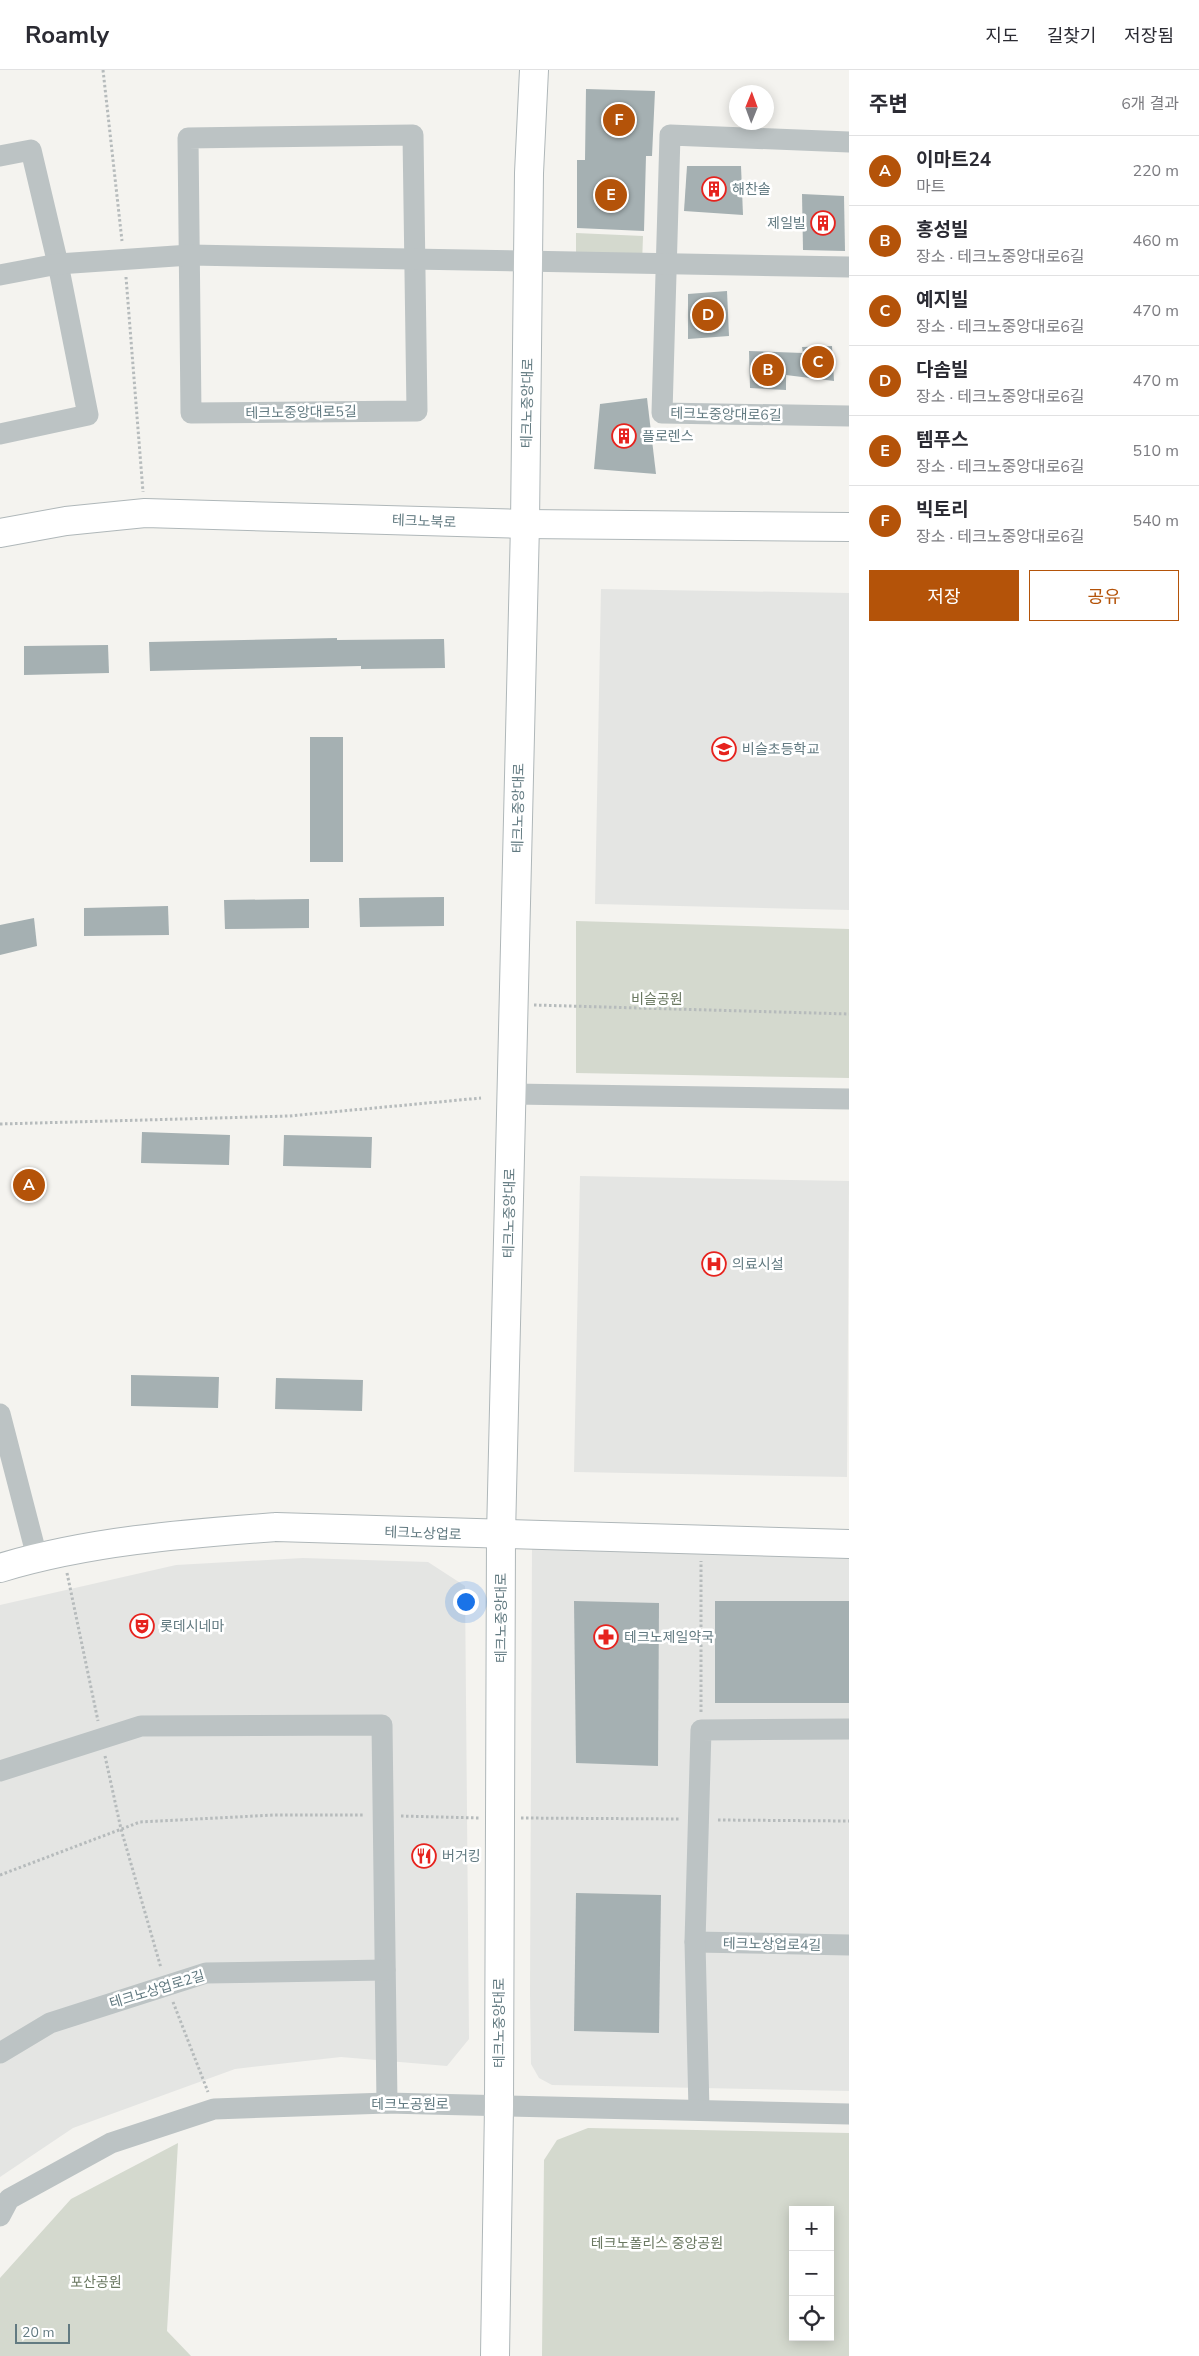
<!DOCTYPE html>
<html lang="ko">
<meta charset="utf-8">
<style>
body{margin:0;font-family:"Nunito Sans","Noto Sans KR",sans-serif;background:#f2f2f3;color:#2b2b33}
.controls{position:absolute;right:15px;bottom:15px;display:grid;overflow:hidden;border-radius:0px;box-shadow:0 2px 12px #0003}
.controls button{width:45px;height:45px;display:grid;place-items:center;padding:0;border:0;border-bottom:1px solid #e1e1e2;background:#fff;color:#2b2b33;font:25px sans-serif}
.compass{position:absolute;left:729px;top:15px;width:45px;height:45px;border-radius:50%;background:#fff;box-shadow:0 2px 12px #0003;rotate:1deg}
.scale{position:absolute;left:15px;bottom:12px;width:55px;box-sizing:border-box;padding-left:5px;border:2px solid #627a81;border-top:0;font-size:14px;line-height:18px;white-space:nowrap;color:#627a81;-webkit-text-stroke:4px #fff;paint-order:stroke}
.you{position:absolute;left:465px;top:1531px;width:18px;height:18px;margin:-12px;border:4px solid #fff;border-radius:50%;background:#1a73e8;box-shadow:0 0 0 8px #1a73e833}
.badge{display:grid;place-items:center;width:32px;height:32px;border-radius:50%;background:#b45309;color:#fff;font-size:16px;font-weight:700}
.pin{position:absolute;translate:-50% -50%;border:2px solid #fff;box-shadow:0 1px 5px #0006}
.list{margin:0;padding:0;list-style:none}
h2{display:flex;justify-content:space-between;align-items:center;height:65px;margin:0;padding:0 20px;font-size:21px}
h2 small{font-size:16px;font-weight:400;color:#7c7c81}
.list li{display:grid;grid-template-columns:32px 1fr auto;gap:15px;align-items:center;box-sizing:border-box;height:70px;padding:0 20px;border-top:1px solid #e1e1e2}
.list b{display:block;font-size:19px;white-space:nowrap}
.list p{margin:0;font-size:16px;white-space:nowrap;color:#7c7c81}
.list em{font-size:16px;font-style:normal;color:#7c7c81}
.actions{display:flex;gap:10px;padding:15px 20px}
.actions a{flex:1;padding:11px 0;border:1px solid #b45309;border-radius:0px;text-align:center;font-size:18px;color:#b45309}
.actions .main{background:#b45309;color:#fff}
.icon{flex:none;width:28px;height:28px;fill:none;stroke:currentColor;stroke-width:2;stroke-linecap:round;stroke-linejoin:round}
.map{position:relative;flex:none;width:849px;height:2286px;overflow:hidden}
header{display:flex;align-items:center;gap:30px;box-sizing:border-box;height:70px;padding:0 25px;background:#fff;border-bottom:1px solid #e1e1e2}
header strong{font-size:24px}
nav{display:flex;gap:28px;margin-inline-start:auto;font-size:18px}
main{display:flex}
aside{flex:1;background:#fff}
.map>svg:first-child{display:block}
.built{fill:#e4e5e3}
.green{fill:#d4d9ce;fill-rule:evenodd}
.building{fill:#a5b0b2}
.lines{fill:none;stroke-linecap:round;stroke-linejoin:round}
.secondary-casing{stroke:#afb7b9;stroke-width:30}
.path{stroke:#b6bbbc;stroke-width:3;stroke-dasharray:2.5 2.5;stroke-linecap:butt}
.street{stroke:#bcc3c4;stroke-width:21}
.secondary{stroke:#fff;stroke-width:28}
.labels{text-anchor:middle;stroke-width:5;stroke-linejoin:round;paint-order:stroke}
.poi-label{font-size:14px;fill:#627a81;stroke:#fff;text-anchor:start}
.street-label{font-size:14px;fill:#627a81;stroke:#fff}
.park-label{font-size:14px;fill:#6a7861;stroke:#fff}
</style>
<header>
<strong>Roamly</strong>
<nav><a>지도</a><a>길찾기</a><a>저장됨</a></nav>
</header>
<main>
<div class="map">
<svg width="849" height="2286" viewBox="0 0 849 2286">
<rect width="100%" height="100%" fill="#f4f3ef"/>
<g class="built">
<path d="M601 519 849 523V840L595 834Z"/>
<path d="M580 1106 849 1111 847 1407 574 1402Z"/>
<path d="M532 1476 849 1488V2021L552 2015 539 2008 531 1994 530 1924Z"/>
<path d="M303 1488 428 1492 465 1516 469 1969 447 1996 341 1987 235 1999 73 2058 0 2107V1535L176 1495Z"/>
</g>
<g class="green">
<path d="M576 163 643 166 642 194 576 191Z"/>
<path d="M576 851 849 859V1008L576 1003Z"/>
<path d="M588 2058 849 2063V2286H542L544 2090 557 2070ZM793 2140H830V2267H793Z"/>
<path d="M178 2073 167 2261 191 2286H0V2208L71 2129Z"/>
</g>
<g class="building">
<path d="M586 19 655 21 652 86H646L644 161 577 158V90H585Z"/>
<path d="M687 96H741L743 145 684 141Z"/>
<path d="M802 124 844 126 845 181 803 180Z"/>
<path d="M727 221 729 266 688 269V224Z"/>
<path d="M832 276 834 311 786 305V320L750 318 749 281 803 283 802 277Z"/>
<path d="M647 328 656 404 594 399 600 334Z"/>
<path d="M337 568V570L444 569 445 598 361 599V596L150 601 149 572Z"/>
<path d="M108 575 109 603 24 605V576Z"/>
<rect x="310" y="667" width="33" height="125"/>
<path d="M444 827V856L360 857 359 828Z"/>
<path d="M309 829V858L225 859 224 830Z"/>
<path d="M168 836 169 865 84 866V838Z"/>
<path d="M34 848 37 876 0 885V855Z"/>
<path d="M142 1062 230 1065 229 1095 141 1093Z"/>
<path d="M284 1065 372 1067 371 1098 283 1096Z"/>
<path d="M131 1305 219 1307 218 1338 131 1336Z"/>
<path d="M276 1308 363 1310 362 1341 275 1339Z"/>
<path d="M574 1531 659 1533 658 1696 576 1693Z"/>
<rect x="715" y="1531" width="134" height="102"/>
<path d="M576 1823 661 1825 659 1963 574 1961Z"/>
</g>
<g class="lines">
<g class="secondary-casing">
<g id="secondary">
<path d="M0 463 66 451 145 443 525 454 849 457"/>
<path d="M0 1498C89 1471 184 1464 276 1457L849 1474"/>
<path d="M495 2286 499 2036 501 1465 525 454 529 103 534 0"/>
</g>
</g>
<g class="path">
<path d="M103 0 122 171"/>
<path d="M126 207 143 422"/>
<path d="M534 935 849 944"/>
<path d="M0 1054 289 1046 481 1028"/>
<path d="M67 1503 98 1651"/>
<path d="M701 1642V1491"/>
<path d="M105 1686 121 1759 161 1898"/>
<path d="M401 1746 479 1748"/>
<path d="M521 1748 679 1749"/>
<path d="M718 1750 849 1751"/>
<path d="M0 1805 140 1752 274 1745H364"/>
<path d="M173 1932 208 2022"/>
</g>
<g class="street">
<path d="M413 65 417 341 191 343 188 68Z"/>
<path d="M849 72 670 65 662 343 849 346"/>
<path d="M0 86 31 80 58 194 88 345 0 364"/>
<path d="M0 205 58 194 190 185 849 197"/>
<path d="M512 1024 849 1029"/>
<path d="M0 1344 37 1487"/>
<path d="M0 1701 141 1656 382 1655 387 2033"/>
<path d="M695 1872 849 1875"/>
<path d="M0 1983 50 1953 206 1903 385 1900"/>
<path d="M699 2040 695 1872 701 1660 849 1659"/>
<path d="M0 2146 9 2129 111 2073 214 2039 387 2033 849 2044"/>
</g>
<use href="#secondary" class="secondary"/>
</g>
<defs>
<g id="building-ring" transform="scale(1.25)"><circle r="9.5" fill="#fff" stroke="#e6231e" stroke-width="1.5"/><path d="M-4-6H4V6H1V3H-1V6H-4ZM-2.5-4.3h1.7v1.8h-1.7ZM.8-4.3h1.7v1.8H.8ZM-2.5-1h1.7V.8h-1.7ZM.8-1h1.7V.8H.8Z" fill="#e6231e"/></g>
<g id="school-ring" transform="scale(1.25)"><circle r="9.5" fill="#fff" stroke="#e6231e" stroke-width="1.5"/><path d="M0-5L7-2L0 1L-7-2ZM-4 1L0 2.5L4 1V4Q0 6-4 4Z" fill="#e6231e"/></g>
<g id="hospital-ring" transform="scale(1.25)"><circle r="9.5" fill="#fff" stroke="#e6231e" stroke-width="1.5"/><path d="M-5-5h3v3.5h4V-5h3V5h-3V1.5h-4V5h-3Z" fill="#e6231e"/></g>
<g id="theatre-ring" transform="scale(1.25)"><circle r="9.5" fill="#fff" stroke="#e6231e" stroke-width="1.5"/><path d="M-5-5.5Q0-4 5-5.5V0Q5 5 0 6Q-5 5-5 0ZM-3.3-2.5H-1v1.5H-3.3ZM1-2.5H3.3v1.5H1ZM-2.8 1Q0 5.5 2.8 1Z" fill="#e6231e"/></g>
<g id="pharmacy-ring" transform="scale(1.25)"><circle r="9.5" fill="#fff" stroke="#e6231e" stroke-width="1.5"/><path d="M-2-6h4v4h4v4h-4v4h-4v-4h-4v-4h4Z" fill="#e6231e"/></g>
<g id="restaurant-ring" transform="scale(1.25)"><circle r="9.5" fill="#fff" stroke="#e6231e" stroke-width="1.5"/><path d="M-5-6h1v4h1v-4h1v4h1v-4h1v5L-1.5 .5V6h-2V.5L-5-1ZM5-6V6H3V1.5H1.5Q1.5-4 5-6Z" fill="#e6231e"/></g>
</defs>
<g fill-rule="evenodd">
<use href="#building-ring" x="714" y="119"/>
<use href="#building-ring" x="823" y="153"/>
<use href="#building-ring" x="624" y="366"/>
<use href="#school-ring" x="724" y="679"/>
<use href="#hospital-ring" x="714" y="1194"/>
<use href="#theatre-ring" x="142" y="1556"/>
<use href="#pharmacy-ring" x="606" y="1567"/>
<use href="#restaurant-ring" x="424" y="1786"/>
</g>
<g class="labels">
<g class="poi-label">
<text x="732" y="124">해찬솔</text>
<text x="806" y="158" text-anchor="end">제일빌</text>
<text x="642" y="371">플로렌스</text>
<text x="742" y="684">비슬초등학교</text>
<text x="732" y="1199">의료시설</text>
<text x="160" y="1561">롯데시네마</text>
<text x="624" y="1572">테크노제일약국</text>
<text x="442" y="1791">버거킹</text>
</g>
<g class="street-label">
<text transform="translate(527 333) rotate(-89)" y="5">테크노중앙대로</text>
<text transform="translate(301 342) rotate(-1)" y="5">테크노중앙대로5길</text>
<text transform="translate(726 344) rotate(1)" y="5">테크노중앙대로6길</text>
<text transform="translate(424 451) rotate(2)" y="5">테크노북로</text>
<text transform="translate(518 738) rotate(-89)" y="5">테크노중앙대로</text>
<text transform="translate(509 1143) rotate(-89)" y="5">테크노중앙대로</text>
<text transform="translate(423 1463) rotate(2)" y="5">테크노상업로</text>
<text transform="translate(501 1548) rotate(-90)" y="5">테크노중앙대로</text>
<text transform="translate(772 1874) rotate(1)" y="5">테크노상업로4길</text>
<text transform="translate(157 1919) rotate(-17)" y="5">테크노상업로2길</text>
<text transform="translate(499 1953) rotate(-90)" y="5">테크노중앙대로</text>
<text x="410" y="2039">테크노공원로</text>
</g>
<g class="park-label">
<text x="657" y="934">비슬공원</text>
<text x="657" y="2178">테크노폴리스 중앙공원</text>
<text x="96" y="2217">포산공원</text>
</g>
</g>
</svg>
<div class="controls">
<button>+</button>
<button>−</button>
<button><svg class="icon" aria-label="locate" viewBox="0 0 24 24"><circle cx="12" cy="12" r="6"/><path d="M12 2v4M12 18v4M2 12h4M18 12h4"/></svg></button>
</div>
<svg class="compass" viewBox="-18 -18 36 36"><path d="M0-13l5 13h-10z" fill="#e53935"/><path d="M0 13l5-13h-10z" fill="#7c7c81"/></svg>
<div class="scale">20 m</div>
<div class="you"></div>
<div class="pin badge" style="left:29px;top:1115px">A</div>
<div class="pin badge" style="left:768px;top:300px">B</div>
<div class="pin badge" style="left:818px;top:292px">C</div>
<div class="pin badge" style="left:708px;top:245px">D</div>
<div class="pin badge" style="left:611px;top:125px">E</div>
<div class="pin badge" style="left:619px;top:50px">F</div>
</div>
<aside>
<h2>주변<small>6개 결과</small></h2>
<ul class="list">
<li><span class="badge">A</span><div><b>이마트24</b><p>마트</p></div><em>220 m</em></li>
<li><span class="badge">B</span><div><b>홍성빌</b><p>장소 · 테크노중앙대로6길</p></div><em>460 m</em></li>
<li><span class="badge">C</span><div><b>예지빌</b><p>장소 · 테크노중앙대로6길</p></div><em>470 m</em></li>
<li><span class="badge">D</span><div><b>다솜빌</b><p>장소 · 테크노중앙대로6길</p></div><em>470 m</em></li>
<li><span class="badge">E</span><div><b>템푸스</b><p>장소 · 테크노중앙대로6길</p></div><em>510 m</em></li>
<li><span class="badge">F</span><div><b>빅토리</b><p>장소 · 테크노중앙대로6길</p></div><em>540 m</em></li>
</ul>
<div class="actions"><a class="main">저장</a><a>공유</a></div>
</aside>
</main>
